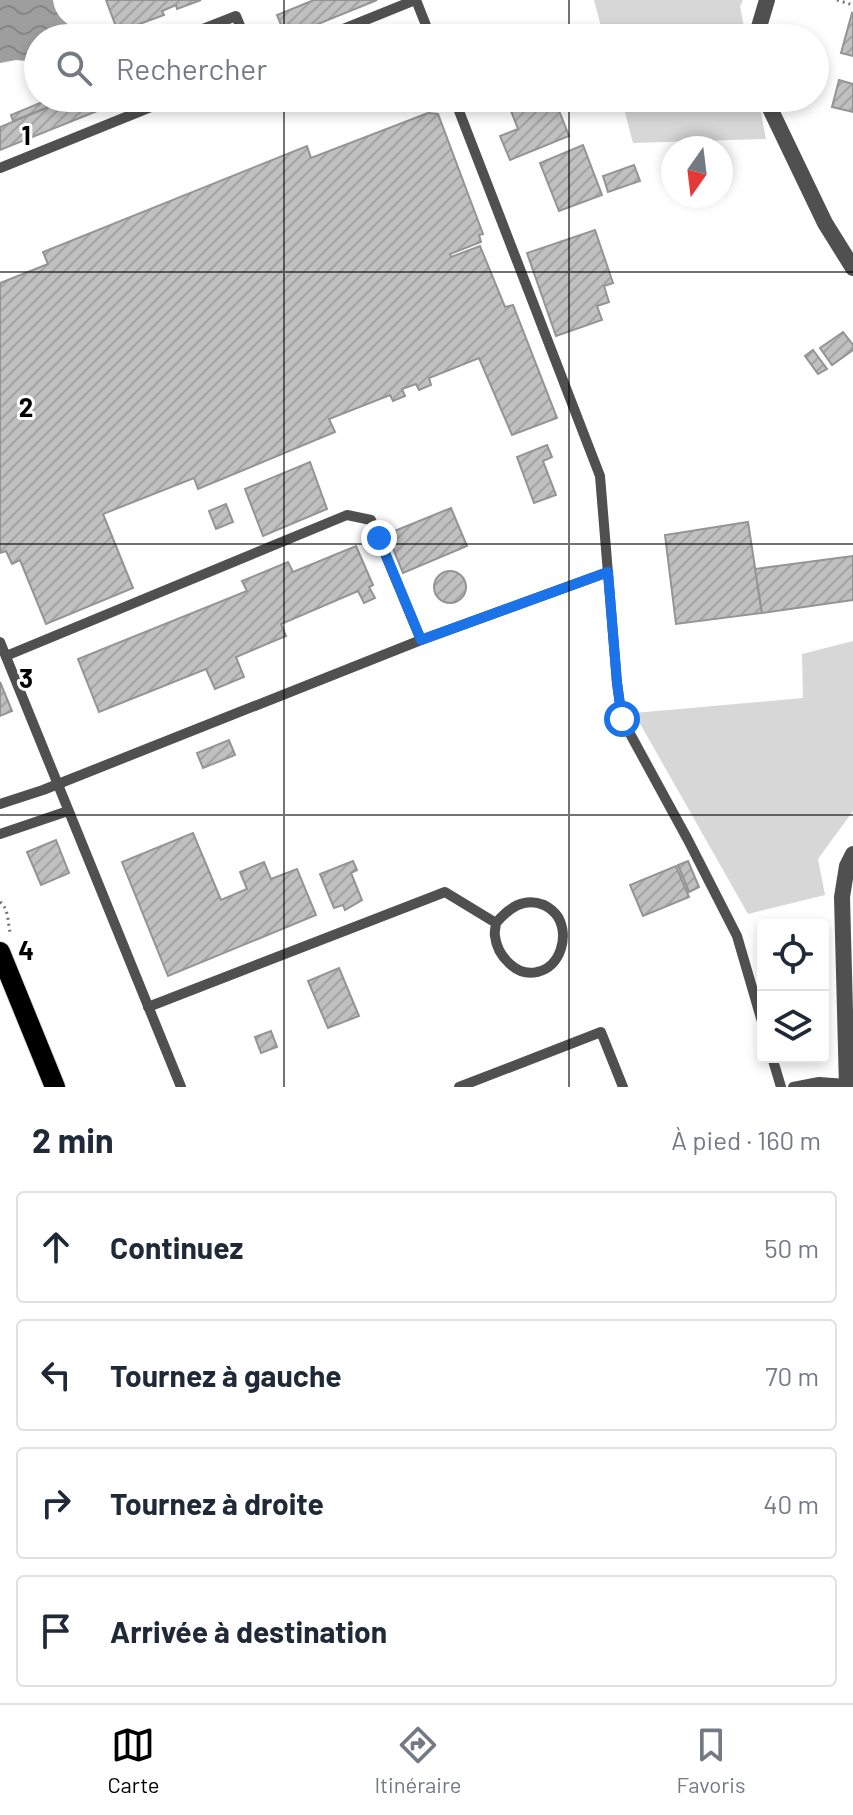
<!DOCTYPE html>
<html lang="fr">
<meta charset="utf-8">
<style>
body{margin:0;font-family:Barlow,sans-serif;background:#f2f2f3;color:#1f2937}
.controls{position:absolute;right:24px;bottom:24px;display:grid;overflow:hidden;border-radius:8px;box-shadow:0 4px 12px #0003}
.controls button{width:72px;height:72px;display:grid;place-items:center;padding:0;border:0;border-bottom:2px solid #e0e1e3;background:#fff;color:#1f2937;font:40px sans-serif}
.compass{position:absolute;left:661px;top:136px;width:72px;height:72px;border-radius:50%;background:#fff;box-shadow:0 4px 12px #0003;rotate:194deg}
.stop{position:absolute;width:24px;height:24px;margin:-18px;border:6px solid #1a73e8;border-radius:50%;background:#fff}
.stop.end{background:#1a73e8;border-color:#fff;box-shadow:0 2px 8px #0008}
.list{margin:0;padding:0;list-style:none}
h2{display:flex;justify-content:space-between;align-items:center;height:104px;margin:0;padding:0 32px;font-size:34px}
h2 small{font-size:26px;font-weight:400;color:#747a83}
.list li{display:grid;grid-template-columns:52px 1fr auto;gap:24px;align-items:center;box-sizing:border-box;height:112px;margin:0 16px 16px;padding:0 16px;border:2px solid #e0e1e3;border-radius:8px}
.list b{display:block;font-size:30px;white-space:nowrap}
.list em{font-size:26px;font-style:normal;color:#747a83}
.icon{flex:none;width:44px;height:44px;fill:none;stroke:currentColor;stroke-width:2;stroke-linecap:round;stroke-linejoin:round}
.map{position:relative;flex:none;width:853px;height:1087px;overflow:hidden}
.search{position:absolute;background:#fff;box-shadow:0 4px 12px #0003;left:24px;right:24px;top:24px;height:88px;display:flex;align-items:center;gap:20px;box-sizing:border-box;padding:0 28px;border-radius:44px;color:#747a83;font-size:30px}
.sheet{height:616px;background:#fff}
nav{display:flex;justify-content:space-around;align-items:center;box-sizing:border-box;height:112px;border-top:2px solid #e0e1e3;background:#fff;font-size:22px;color:#747a83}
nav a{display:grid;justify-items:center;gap:4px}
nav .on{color:#000}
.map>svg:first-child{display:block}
.green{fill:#d7d7d7}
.water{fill:url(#water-waves)}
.building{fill:url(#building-hatch);stroke:#949494;stroke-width:2}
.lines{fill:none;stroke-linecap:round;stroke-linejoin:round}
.primary-casing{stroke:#dbdbdb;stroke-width:22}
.path{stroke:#727272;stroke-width:3;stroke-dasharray:2 4;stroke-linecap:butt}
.service{stroke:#505050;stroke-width:10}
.minor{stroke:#505050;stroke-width:16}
.primary{stroke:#000;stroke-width:20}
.route{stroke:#1a73e8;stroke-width:10}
.grid{fill:none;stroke:#000;stroke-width:2;stroke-opacity:0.55}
.grid-label{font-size:26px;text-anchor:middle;font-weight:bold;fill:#000;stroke:#fff;stroke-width:6;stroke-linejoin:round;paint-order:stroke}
</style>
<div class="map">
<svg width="853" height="1087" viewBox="0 0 853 1087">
<defs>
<pattern id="water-waves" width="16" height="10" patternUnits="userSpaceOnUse" patternTransform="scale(2)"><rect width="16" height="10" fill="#9e9e9e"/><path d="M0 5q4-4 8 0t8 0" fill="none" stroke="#868686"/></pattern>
<pattern id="building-hatch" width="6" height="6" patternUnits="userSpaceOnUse" patternTransform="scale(2)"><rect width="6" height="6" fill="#c0c0c0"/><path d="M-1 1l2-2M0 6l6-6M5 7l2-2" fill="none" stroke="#a3a3a3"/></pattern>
</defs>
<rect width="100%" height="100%" fill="#fff"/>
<g class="green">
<path d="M594 0H743L740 6 746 38H604Z"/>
<path d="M621 98H758L766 139 633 143Z"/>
<path d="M853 641V811L818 859 825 895 748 914 634 713 803 698 802 654Z"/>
</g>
<path class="water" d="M0 0H53C56 22 73 26 89 38H38V62L16 60 0 63Z"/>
<g class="building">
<path d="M106 0H201L177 9 176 5 162 11 164 15 118 32Z"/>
<path d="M314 0H377L286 37 277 15Z"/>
<path d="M852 13 853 14V56L841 53Z"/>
<path d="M839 80 853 84V112L832 107Z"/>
<path d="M52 98H71L13 121 11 115Z"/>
<path d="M71 98 127 99 0 150V127Z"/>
<path d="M506 98H554L569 136 510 160 500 136 518 129Z"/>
<path d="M428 113 438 114 483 234 479 235 481 242 450 254 451 257 480 246 505 307 513 305 557 418 512 435 479 358 429 378 431 385 419 390 416 384 402 389 405 396 393 401 390 395 329 419 335 432 198 489 194 478 103 514 133 588 46 624 20 560 12 564 6 551 0 553V283L48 264 43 252 307 146 311 158Z"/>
<path d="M583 145 602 195 559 211 540 163Z"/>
<path d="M634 165 640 181 608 192 603 176Z"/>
<path d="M595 230 613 283 604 286 609 302 597 306 602 320 556 336 527 253Z"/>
<path d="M843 332 853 345V350L832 365 820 348Z"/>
<path d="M813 350 827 369 818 374 805 356Z"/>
<path d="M547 445 552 457 543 461 556 495 534 503 517 457Z"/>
<path d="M310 462 327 509 263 536 245 489Z"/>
<path d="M226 504 233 522 216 529 209 511Z"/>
<path d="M451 508 467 546 403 573 387 534Z"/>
<path d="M748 522 762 613 676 624 665 535Z"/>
<path d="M356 546 373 585 369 587 375 598 364 603 358 591 281 624 286 636 236 657 244 677 215 689 206 669 99 712 78 659 247 591 242 581 288 562 293 572Z"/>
<path d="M853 556V600L762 613 755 569Z"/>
<circle cx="450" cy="587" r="16"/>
<path d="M0 682 12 711 0 716Z"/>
<path d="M229 740 235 755 203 768 197 753Z"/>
<path d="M193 833 221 900 247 889 240 872 264 862 271 879 297 869 316 915 168 976 122 862Z"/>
<path d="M56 840 69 873 41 885 27 852Z"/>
<path d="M353 861 357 870 351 873 362 900 345 910 343 905 334 908 320 874Z"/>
<path d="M688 861 699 887 689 892 678 865Z"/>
<path d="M676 866 689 897 643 916 630 885Z"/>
<path d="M339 968 359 1016 328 1028 308 981Z"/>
<path d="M271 1031 277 1047 261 1053 255 1037Z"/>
</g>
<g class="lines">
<g class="primary-casing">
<path id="primary" d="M0 952 55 1087"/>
</g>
<g class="path">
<path d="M837 0 853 5"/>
<path d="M0 902C10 910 7 924 11 935"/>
</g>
<g class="service">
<path d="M416 0 431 38"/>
<path d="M180 38 236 16 245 38"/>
<path d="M321 38 415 0"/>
<path d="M454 98 600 476 617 683 622 719 688 840 737 936 763 1025"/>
<path d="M0 168 173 98"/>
<path d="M0 642 181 1087"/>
<path d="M6 656 347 515 371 520 421 640"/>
<path d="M0 804 43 790 421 640 608 572"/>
<path d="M0 834 68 811"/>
<path d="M148 1007 445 892 496 923C496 927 494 931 495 936 497 955 516 977 537 972 561 967 569 936 558 917 554 911 550 908 544 905 523 897 509 908 496 923"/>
<path d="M772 1057 781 1087"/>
<path d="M459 1087 601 1032 623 1087"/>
<path d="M793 1087 819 1082 847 1084"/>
</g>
<g class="minor">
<path d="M759 38V27L767 0"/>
<path d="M765 98 825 223 853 268"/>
<path d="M847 1087 842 897 847 866 853 854"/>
</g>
<use href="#primary" class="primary"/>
</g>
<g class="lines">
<path class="route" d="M379 538 421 640 608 572 617 683 622 719"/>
</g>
<path class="grid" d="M284 0V38M569 0V38M284 98V1087M569 98V1087M0 272H853M0 544H853M0 815H853"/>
<g class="grid-label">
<text x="26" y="145">1</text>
<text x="26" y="417">2</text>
<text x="26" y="688">3</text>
<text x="26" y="960">4</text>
</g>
</svg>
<div class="controls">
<button><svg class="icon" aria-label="locate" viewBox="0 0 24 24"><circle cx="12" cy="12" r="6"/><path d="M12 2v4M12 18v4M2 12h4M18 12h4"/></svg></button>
<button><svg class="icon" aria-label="layers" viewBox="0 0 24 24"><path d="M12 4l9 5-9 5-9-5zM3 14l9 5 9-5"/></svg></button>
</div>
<svg class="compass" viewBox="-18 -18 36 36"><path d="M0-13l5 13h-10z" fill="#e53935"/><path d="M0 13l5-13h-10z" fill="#747a83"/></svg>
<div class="stop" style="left:622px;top:719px"></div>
<div class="stop end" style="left:379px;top:538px"></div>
<div class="search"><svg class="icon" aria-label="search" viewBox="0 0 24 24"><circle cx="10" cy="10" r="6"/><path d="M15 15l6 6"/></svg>Rechercher</div>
</div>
<section class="sheet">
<h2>2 min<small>À pied · 160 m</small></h2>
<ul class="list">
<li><svg class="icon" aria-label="ahead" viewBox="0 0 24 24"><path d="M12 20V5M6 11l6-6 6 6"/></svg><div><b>Continuez</b></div><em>50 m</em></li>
<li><svg class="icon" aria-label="left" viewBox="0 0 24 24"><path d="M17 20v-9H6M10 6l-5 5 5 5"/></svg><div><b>Tournez à gauche</b></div><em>70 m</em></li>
<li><svg class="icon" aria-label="right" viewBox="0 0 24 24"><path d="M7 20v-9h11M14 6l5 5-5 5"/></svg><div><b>Tournez à droite</b></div><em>40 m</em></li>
<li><svg class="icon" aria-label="arrive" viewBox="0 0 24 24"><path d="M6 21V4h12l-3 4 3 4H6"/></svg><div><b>Arrivée à destination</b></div></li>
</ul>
</section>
<nav>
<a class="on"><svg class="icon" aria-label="map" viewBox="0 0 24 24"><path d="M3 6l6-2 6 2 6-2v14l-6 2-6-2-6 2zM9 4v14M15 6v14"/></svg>Carte</a>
<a><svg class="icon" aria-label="directions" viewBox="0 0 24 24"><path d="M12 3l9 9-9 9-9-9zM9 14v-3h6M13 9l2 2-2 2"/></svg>Itinéraire</a>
<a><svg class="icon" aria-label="saved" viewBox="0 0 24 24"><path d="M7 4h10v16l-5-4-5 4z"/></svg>Favoris</a>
</nav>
